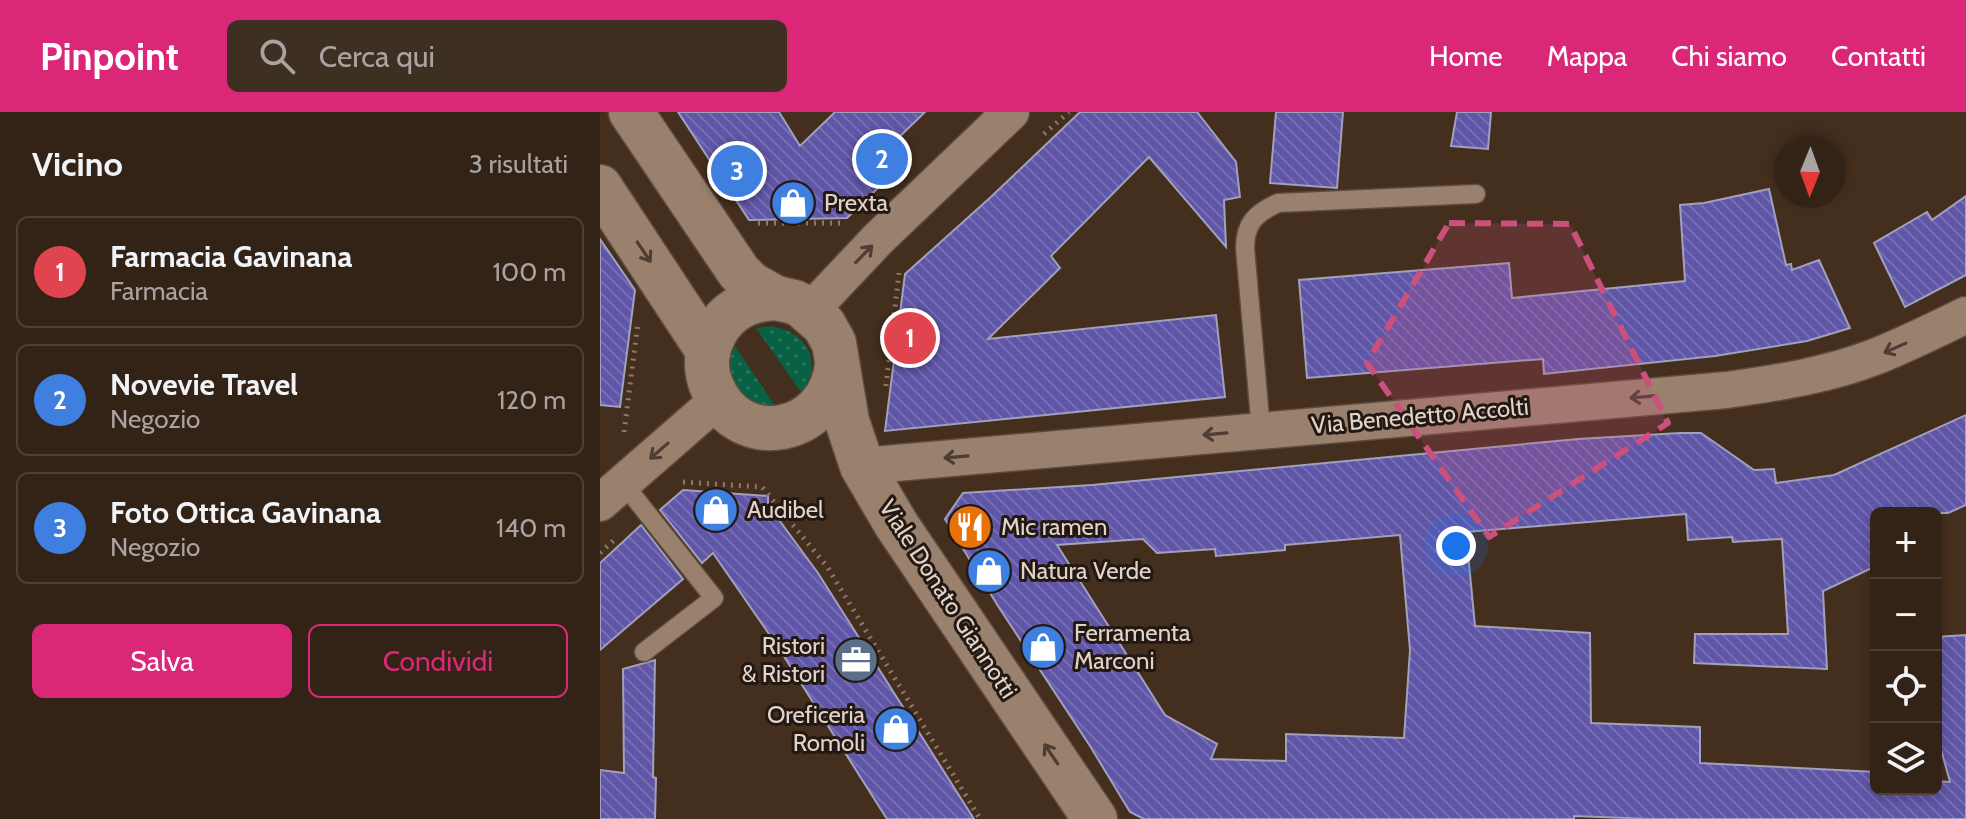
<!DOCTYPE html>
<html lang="it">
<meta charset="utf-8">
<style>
body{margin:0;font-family:Cabin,sans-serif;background:#3e2f23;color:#f1f3f6}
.controls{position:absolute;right:24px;bottom:24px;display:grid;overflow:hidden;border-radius:12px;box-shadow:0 4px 12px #0003}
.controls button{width:72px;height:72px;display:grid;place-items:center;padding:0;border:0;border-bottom:2px solid #4e3f35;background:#332216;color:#f1f3f6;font:40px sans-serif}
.compass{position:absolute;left:1174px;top:24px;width:72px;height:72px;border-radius:50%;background:#332216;box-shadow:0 4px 12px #0003;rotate:181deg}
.you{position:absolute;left:856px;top:434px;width:28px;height:28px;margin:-20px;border:6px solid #fff;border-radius:50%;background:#1a73e8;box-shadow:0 0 0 12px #1a73e833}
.badge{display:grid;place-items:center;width:52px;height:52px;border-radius:50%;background:#db2777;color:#fff;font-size:26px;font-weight:700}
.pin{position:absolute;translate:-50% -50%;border:4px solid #fff;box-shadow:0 2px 8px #0006}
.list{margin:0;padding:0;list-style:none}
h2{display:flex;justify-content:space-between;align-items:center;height:104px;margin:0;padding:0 32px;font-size:34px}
h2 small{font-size:26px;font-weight:400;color:#a9a4a1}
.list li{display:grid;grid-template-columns:52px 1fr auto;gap:24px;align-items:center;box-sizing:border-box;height:112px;margin:0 16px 16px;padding:0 16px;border:2px solid #4e3f35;border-radius:12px}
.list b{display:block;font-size:30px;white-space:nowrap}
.list p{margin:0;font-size:26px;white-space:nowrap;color:#a9a4a1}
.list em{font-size:26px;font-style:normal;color:#a9a4a1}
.actions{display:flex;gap:16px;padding:24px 32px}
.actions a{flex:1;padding:18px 0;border:2px solid #db2777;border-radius:12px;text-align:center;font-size:28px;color:#db2777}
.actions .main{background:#db2777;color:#fff}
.icon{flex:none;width:44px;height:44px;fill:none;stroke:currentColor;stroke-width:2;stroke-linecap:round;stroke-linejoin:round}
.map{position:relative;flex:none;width:1366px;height:707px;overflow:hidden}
header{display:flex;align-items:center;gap:48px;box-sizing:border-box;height:112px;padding:0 40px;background:#db2777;color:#fff}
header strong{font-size:38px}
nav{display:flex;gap:44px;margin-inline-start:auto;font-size:28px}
.search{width:560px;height:72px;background:#3e2f23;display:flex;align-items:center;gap:20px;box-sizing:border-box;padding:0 28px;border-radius:12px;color:#a9a4a1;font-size:30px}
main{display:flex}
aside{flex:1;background:#332216}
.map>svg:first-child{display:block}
.grass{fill:url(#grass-dots)}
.building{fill:url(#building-back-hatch);stroke:#a1a0bd;stroke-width:2;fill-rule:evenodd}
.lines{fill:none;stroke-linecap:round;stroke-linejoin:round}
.service-casing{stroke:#5d4b3d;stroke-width:21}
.minor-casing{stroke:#5d4b3d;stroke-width:39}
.tertiary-casing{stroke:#5d4b3d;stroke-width:47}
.path{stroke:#8c796c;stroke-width:5;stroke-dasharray:2 6;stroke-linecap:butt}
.service{stroke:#9a816e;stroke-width:18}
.minor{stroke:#9a816e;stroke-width:36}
.tertiary{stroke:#9a816e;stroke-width:44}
.oneway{stroke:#4d3d32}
.marked{fill:#cb507c;fill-opacity:0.2;stroke:#cb507c;stroke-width:6;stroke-dasharray:16 10;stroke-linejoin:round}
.labels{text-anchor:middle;stroke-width:6;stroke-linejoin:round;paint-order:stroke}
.poi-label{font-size:24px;fill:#e1d3c9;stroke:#231912;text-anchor:start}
.street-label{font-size:24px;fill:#e1d3c9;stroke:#231912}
</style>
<header>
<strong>Pinpoint</strong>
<div class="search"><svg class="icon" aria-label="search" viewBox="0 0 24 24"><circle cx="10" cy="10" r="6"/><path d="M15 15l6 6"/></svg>Cerca qui</div>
<nav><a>Home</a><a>Mappa</a><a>Chi siamo</a><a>Contatti</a></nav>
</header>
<main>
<aside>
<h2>Vicino<small>3 risultati</small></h2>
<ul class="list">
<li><span class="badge" style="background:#e0444e">1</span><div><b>Farmacia Gavinana</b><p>Farmacia</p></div><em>100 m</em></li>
<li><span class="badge" style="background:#3f7fe0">2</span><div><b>Novevie Travel</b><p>Negozio</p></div><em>120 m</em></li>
<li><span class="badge" style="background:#3f7fe0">3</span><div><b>Foto Ottica Gavinana</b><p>Negozio</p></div><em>140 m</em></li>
</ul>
<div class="actions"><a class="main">Salva</a><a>Condividi</a></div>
</aside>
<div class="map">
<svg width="1366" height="707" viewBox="0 0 1366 707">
<defs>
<pattern id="grass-dots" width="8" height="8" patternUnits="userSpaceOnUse" patternTransform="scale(2)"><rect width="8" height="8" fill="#086145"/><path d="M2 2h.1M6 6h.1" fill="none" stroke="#2c775e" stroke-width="1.8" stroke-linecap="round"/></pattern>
<pattern id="building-back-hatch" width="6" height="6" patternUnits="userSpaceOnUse" patternTransform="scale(2)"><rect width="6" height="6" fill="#6056a7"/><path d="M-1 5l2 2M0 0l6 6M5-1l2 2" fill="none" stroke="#766db2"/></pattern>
</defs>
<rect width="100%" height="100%" fill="#442e1e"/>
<g class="grass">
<path d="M170 214C209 220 222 250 203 283L156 216Z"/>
<path d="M135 234 177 297C154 299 132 282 129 260 127 250 132 242 135 234Z"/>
</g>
<g class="building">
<path d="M78 0H179L200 34 235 0H325L292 32 307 48 247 106 149 108Z"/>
<path d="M480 0H597L636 50 640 85 624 88 626 135 549 45 451 144 460 156 388 227 616 203 625 285 285 319 305 162 392 84Z"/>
<path d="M676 0H743L737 76 670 71Z"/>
<path d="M857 0H891L888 37 851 34Z"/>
<path d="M1169 77 1186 153 1191 152 1192 158 1219 148 1250 216 1207 229 1115 244 944 262 943 247 707 266 699 168 909 151 912 186 1085 169 1080 93 1104 91Z"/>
<path d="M1366 84V163L1305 195 1274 131 1327 100 1332 108Z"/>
<path d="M0 127 35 178 20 295 0 293Z"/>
<path d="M1366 303V393L1348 401H1276V454L1223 479 1227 557 1094 551 1095 522H1188L1182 427 1133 430 1132 425 1088 428 1086 402 866 420 875 514 990 521 991 611 1100 615V651L1276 660V677H1336V669L1350 670 1336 619V525L1366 523V707H1051L974 704V707H544L530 700 490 634 398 494 345 407 363 381 492 373 978 327 1080 321H1101L1154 358 1174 357 1176 371 1234 363ZM800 423 810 538 804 626 686 622V649L611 647 617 632 565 603 457 433 543 427 557 441 615 437 616 444 685 438V433Z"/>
<path d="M83 378 168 384V393L218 461 374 707H287L178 535 113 441 102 451 60 398Z"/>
<path d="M41 413 83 467 0 538V451Z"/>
<path d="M55 548 53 665 56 666 55 707H0V658L24 661 23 557Z"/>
</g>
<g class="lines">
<g class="service-casing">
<g id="service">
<path d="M661 318 645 136C645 111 656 101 678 91L876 82"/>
<path d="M23 371 114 486 44 540"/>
</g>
</g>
<g class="minor-casing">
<g id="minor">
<path d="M210 199 278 127 411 0"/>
<path d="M262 354 1127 278C1177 271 1229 263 1277 244 1307 232 1337 217 1366 203"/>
<path d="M0 391 118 288"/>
</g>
</g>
<g class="tertiary-casing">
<g id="tertiary">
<path d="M31 0 139 160 151 172 176 186 194 190 202 194 224 213 234 231 247 309 262 354 296 412 495 707"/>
<path d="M0 75 108 239"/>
<path d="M176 186C150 187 127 198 115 221 106 238 104 257 112 275 140 342 231 322 237 252"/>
</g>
</g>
<g class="path">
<path d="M444 22 469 0"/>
<path d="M158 111H240"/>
<path d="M286 274 299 161"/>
<path d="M24 320 38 211"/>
<path d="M83 370 162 375 228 456 380 707"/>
<path d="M0 441 14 428"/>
</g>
<use href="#service" class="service"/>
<use href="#minor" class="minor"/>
<use href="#tertiary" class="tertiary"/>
</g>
<defs><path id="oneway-shaft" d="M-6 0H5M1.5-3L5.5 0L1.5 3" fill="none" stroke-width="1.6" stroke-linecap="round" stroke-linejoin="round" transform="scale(2)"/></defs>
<g class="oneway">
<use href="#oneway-shaft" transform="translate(44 140) rotate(56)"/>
<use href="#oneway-shaft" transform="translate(264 142) rotate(-46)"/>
<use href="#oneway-shaft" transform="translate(1295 236) rotate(156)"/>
<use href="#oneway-shaft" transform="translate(1042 285) rotate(175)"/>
<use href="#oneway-shaft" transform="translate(615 322) rotate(175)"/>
<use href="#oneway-shaft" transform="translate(59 339) rotate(139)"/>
<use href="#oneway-shaft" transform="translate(356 345) rotate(175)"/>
<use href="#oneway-shaft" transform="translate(451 642) rotate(-124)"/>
</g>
<path class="marked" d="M849 111 970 112 1068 311 889 425 767 251Z"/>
<defs>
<g id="shop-disc" transform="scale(2.3)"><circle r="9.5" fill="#3f7fe0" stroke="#231912"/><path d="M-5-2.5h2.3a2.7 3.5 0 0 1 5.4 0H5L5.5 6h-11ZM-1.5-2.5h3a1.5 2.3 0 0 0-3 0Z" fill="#fff"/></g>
<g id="restaurant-disc" transform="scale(2.3)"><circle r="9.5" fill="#e8710a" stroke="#231912"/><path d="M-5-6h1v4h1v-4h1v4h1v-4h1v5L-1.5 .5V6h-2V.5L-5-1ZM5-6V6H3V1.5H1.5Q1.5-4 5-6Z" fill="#fff"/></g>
<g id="office-disc" transform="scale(2.3)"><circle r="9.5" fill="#5c6f8a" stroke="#231912"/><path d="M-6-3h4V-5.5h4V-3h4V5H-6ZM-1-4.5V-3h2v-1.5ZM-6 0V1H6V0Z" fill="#fff"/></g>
</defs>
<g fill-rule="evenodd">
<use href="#shop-disc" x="193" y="91"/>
<use href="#shop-disc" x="116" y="398"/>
<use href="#restaurant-disc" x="370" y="415"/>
<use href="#shop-disc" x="389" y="459"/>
<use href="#shop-disc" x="443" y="535"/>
<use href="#office-disc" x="256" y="548"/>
<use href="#shop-disc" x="296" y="617"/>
</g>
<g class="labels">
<g class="poi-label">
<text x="224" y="99">Prexta</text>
<text x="147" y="406">Audibel</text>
<text x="401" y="423">Mic ramen</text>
<text x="420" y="467">Natura Verde</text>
<text x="474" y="529">Ferramenta<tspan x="474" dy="28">Marconi</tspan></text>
<text x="225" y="542" text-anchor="end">Ristori<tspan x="225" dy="28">&amp; Ristori</tspan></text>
<text x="265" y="611" text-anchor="end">Oreficeria<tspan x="265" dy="28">Romoli</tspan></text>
</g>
<g class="street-label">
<text transform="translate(820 304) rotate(-5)" y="8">Via Benedetto Accolti</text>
<text transform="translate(348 487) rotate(57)" y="8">Viale Donato Giannotti</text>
</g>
</g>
</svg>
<div class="controls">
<button>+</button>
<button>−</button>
<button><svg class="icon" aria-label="locate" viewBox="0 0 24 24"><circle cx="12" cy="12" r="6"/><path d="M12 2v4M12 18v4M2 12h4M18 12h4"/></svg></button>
<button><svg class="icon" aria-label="layers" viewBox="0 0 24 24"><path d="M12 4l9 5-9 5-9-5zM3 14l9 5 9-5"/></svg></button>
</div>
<svg class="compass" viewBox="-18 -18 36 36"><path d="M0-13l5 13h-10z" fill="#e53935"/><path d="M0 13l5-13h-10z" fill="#a9a4a1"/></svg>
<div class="you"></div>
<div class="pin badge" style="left:310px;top:226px;background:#e0444e">1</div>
<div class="pin badge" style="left:282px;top:47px;background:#3f7fe0">2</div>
<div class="pin badge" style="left:137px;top:59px;background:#3f7fe0">3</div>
</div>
</main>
